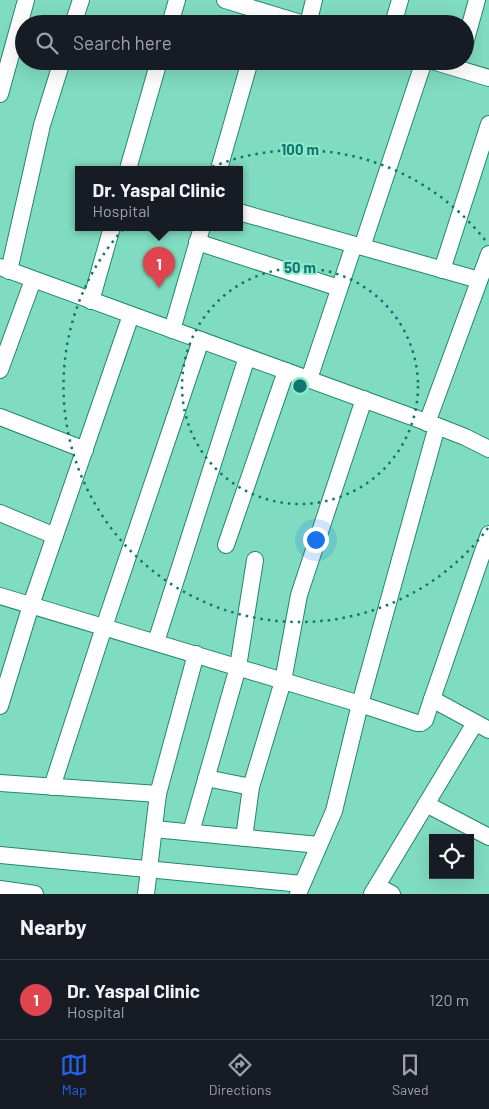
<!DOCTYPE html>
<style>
body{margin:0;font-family:Barlow,sans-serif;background:#242831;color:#f1f3f6}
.controls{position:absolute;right:15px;bottom:15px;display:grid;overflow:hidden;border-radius:0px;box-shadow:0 5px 20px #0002}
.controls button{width:45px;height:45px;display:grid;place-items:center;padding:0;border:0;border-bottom:1px solid #363941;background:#171b24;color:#f1f3f6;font:25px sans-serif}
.you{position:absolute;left:315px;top:539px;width:18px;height:18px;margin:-12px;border:4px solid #fff;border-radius:50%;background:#1a73e8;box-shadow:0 0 0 8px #1a73e833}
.badge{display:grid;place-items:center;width:32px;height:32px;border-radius:50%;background:#2563eb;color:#fff;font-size:16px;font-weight:700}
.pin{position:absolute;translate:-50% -41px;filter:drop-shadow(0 1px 2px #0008)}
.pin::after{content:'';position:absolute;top:26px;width:18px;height:15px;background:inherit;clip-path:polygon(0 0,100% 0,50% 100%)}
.popup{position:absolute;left:75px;top:166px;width:168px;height:65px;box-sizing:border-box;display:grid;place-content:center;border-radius:0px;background:#171b24;filter:drop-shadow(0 1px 4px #0005);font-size:16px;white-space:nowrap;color:#9ea1a6}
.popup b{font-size:19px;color:#f1f3f6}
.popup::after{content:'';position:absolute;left:50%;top:100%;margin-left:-10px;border:10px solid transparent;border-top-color:#171b24}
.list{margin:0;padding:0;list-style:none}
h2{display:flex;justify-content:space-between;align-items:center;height:65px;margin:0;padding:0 20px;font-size:21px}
h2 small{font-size:16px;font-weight:400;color:#9ea1a6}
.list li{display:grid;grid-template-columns:32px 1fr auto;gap:15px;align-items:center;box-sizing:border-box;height:80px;padding:0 20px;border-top:1px solid #363941}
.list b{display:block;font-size:19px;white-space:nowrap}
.list p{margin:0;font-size:16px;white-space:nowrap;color:#9ea1a6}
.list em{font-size:16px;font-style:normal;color:#9ea1a6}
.icon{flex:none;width:28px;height:28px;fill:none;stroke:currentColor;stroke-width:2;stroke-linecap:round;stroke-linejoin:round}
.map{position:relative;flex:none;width:489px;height:894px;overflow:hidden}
.search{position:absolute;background:#171b24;box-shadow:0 5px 20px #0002;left:15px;right:15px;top:15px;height:55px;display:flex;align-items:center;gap:12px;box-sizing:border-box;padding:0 18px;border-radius:28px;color:#9ea1a6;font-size:19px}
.sheet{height:145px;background:#171b24}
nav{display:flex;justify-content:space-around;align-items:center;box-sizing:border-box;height:70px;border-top:1px solid #363941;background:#171b24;font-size:14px;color:#9ea1a6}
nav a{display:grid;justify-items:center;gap:2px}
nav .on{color:#2563eb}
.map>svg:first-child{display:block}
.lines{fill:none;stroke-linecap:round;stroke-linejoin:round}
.street-casing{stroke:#23876f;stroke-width:18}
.street{stroke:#fff;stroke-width:16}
.ring{fill:none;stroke:#0f766e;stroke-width:2.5;stroke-dasharray:2.5 5}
.centre{fill:#0f766e;stroke:#8ee9ce;stroke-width:2.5}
.ring-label{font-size:15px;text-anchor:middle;font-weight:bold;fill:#0f766e;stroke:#8ee9ce;stroke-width:4;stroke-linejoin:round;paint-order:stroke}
</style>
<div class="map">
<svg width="489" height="894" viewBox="0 0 489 894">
<rect width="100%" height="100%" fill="#80dcc1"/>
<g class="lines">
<g class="street-casing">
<g id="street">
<path d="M225 0 304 24"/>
<path d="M73 24 81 0"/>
<path d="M170 24 177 0"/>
<path d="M308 24 314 0"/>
<path d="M393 24 400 0"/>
<path d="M465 43 477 0"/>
<path d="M432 61 489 78"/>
<path d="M0 94 26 0"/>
<path d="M128 169 159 61"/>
<path d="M219 169 250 61"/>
<path d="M239 212 479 280"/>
<path d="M197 242 339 288"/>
<path d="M362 247 424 61"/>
<path d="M0 267 437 426 465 437 489 449"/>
<path d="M442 270 489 124"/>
<path d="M9 271 42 125 62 61"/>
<path d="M91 301 112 227"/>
<path d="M172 330 202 227"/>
<path d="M0 370 33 280"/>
<path d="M309 379 354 245"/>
<path d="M0 417 85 450"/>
<path d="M427 423 489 254"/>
<path d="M0 513 55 536"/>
<path d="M226 545 286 371"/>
<path d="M0 596 360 704 417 723H421L425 720 432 699 489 534"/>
<path d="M156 642 247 357"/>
<path d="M432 699 489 730"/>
<path d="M0 706 31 605 131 315"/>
<path d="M206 778 251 787"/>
<path d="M0 783 158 794"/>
<path d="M52 787 104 627 201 340"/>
<path d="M426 804 489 837"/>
<path d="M154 829 319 845"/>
<path d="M191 832 238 667 255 560"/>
<path d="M244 838 251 787 283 681 299 595 364 399"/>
<path d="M0 855 302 884"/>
<path d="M377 886 392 894"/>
<path d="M0 889 35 894"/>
<path d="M146 894 158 794 196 654"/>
<path d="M298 894 334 811 360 704 437 426"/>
<path d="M372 894 475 723"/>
</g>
</g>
<use href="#street" class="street"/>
</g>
<g class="ring">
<circle cx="300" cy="386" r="118"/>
<path d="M488 528A236 236 0 1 1 488 244"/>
</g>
<circle cx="300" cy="386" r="8" class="centre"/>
<g class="ring-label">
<text x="300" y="155">100 m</text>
<text x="300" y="273">50 m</text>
</g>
</svg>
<div class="controls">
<button><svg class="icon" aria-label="locate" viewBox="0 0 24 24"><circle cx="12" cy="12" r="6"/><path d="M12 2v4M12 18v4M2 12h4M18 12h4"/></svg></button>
</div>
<div class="you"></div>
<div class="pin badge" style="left:159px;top:288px;background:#e0444e">1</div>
<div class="popup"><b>Dr. Yaspal Clinic</b>Hospital</div>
<div class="search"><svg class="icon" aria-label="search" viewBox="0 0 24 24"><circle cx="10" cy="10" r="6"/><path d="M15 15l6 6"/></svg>Search here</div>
</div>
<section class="sheet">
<h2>Nearby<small></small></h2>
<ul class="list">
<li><span class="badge" style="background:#e0444e">1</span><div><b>Dr. Yaspal Clinic</b><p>Hospital</p></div><em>120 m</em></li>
</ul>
</section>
<nav>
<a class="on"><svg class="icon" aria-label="map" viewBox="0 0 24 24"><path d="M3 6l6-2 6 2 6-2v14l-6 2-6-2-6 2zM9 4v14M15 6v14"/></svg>Map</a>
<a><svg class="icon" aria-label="directions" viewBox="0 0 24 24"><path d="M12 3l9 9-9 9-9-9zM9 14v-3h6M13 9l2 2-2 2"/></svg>Directions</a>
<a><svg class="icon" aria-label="saved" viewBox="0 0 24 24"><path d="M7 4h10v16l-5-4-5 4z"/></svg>Saved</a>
</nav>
